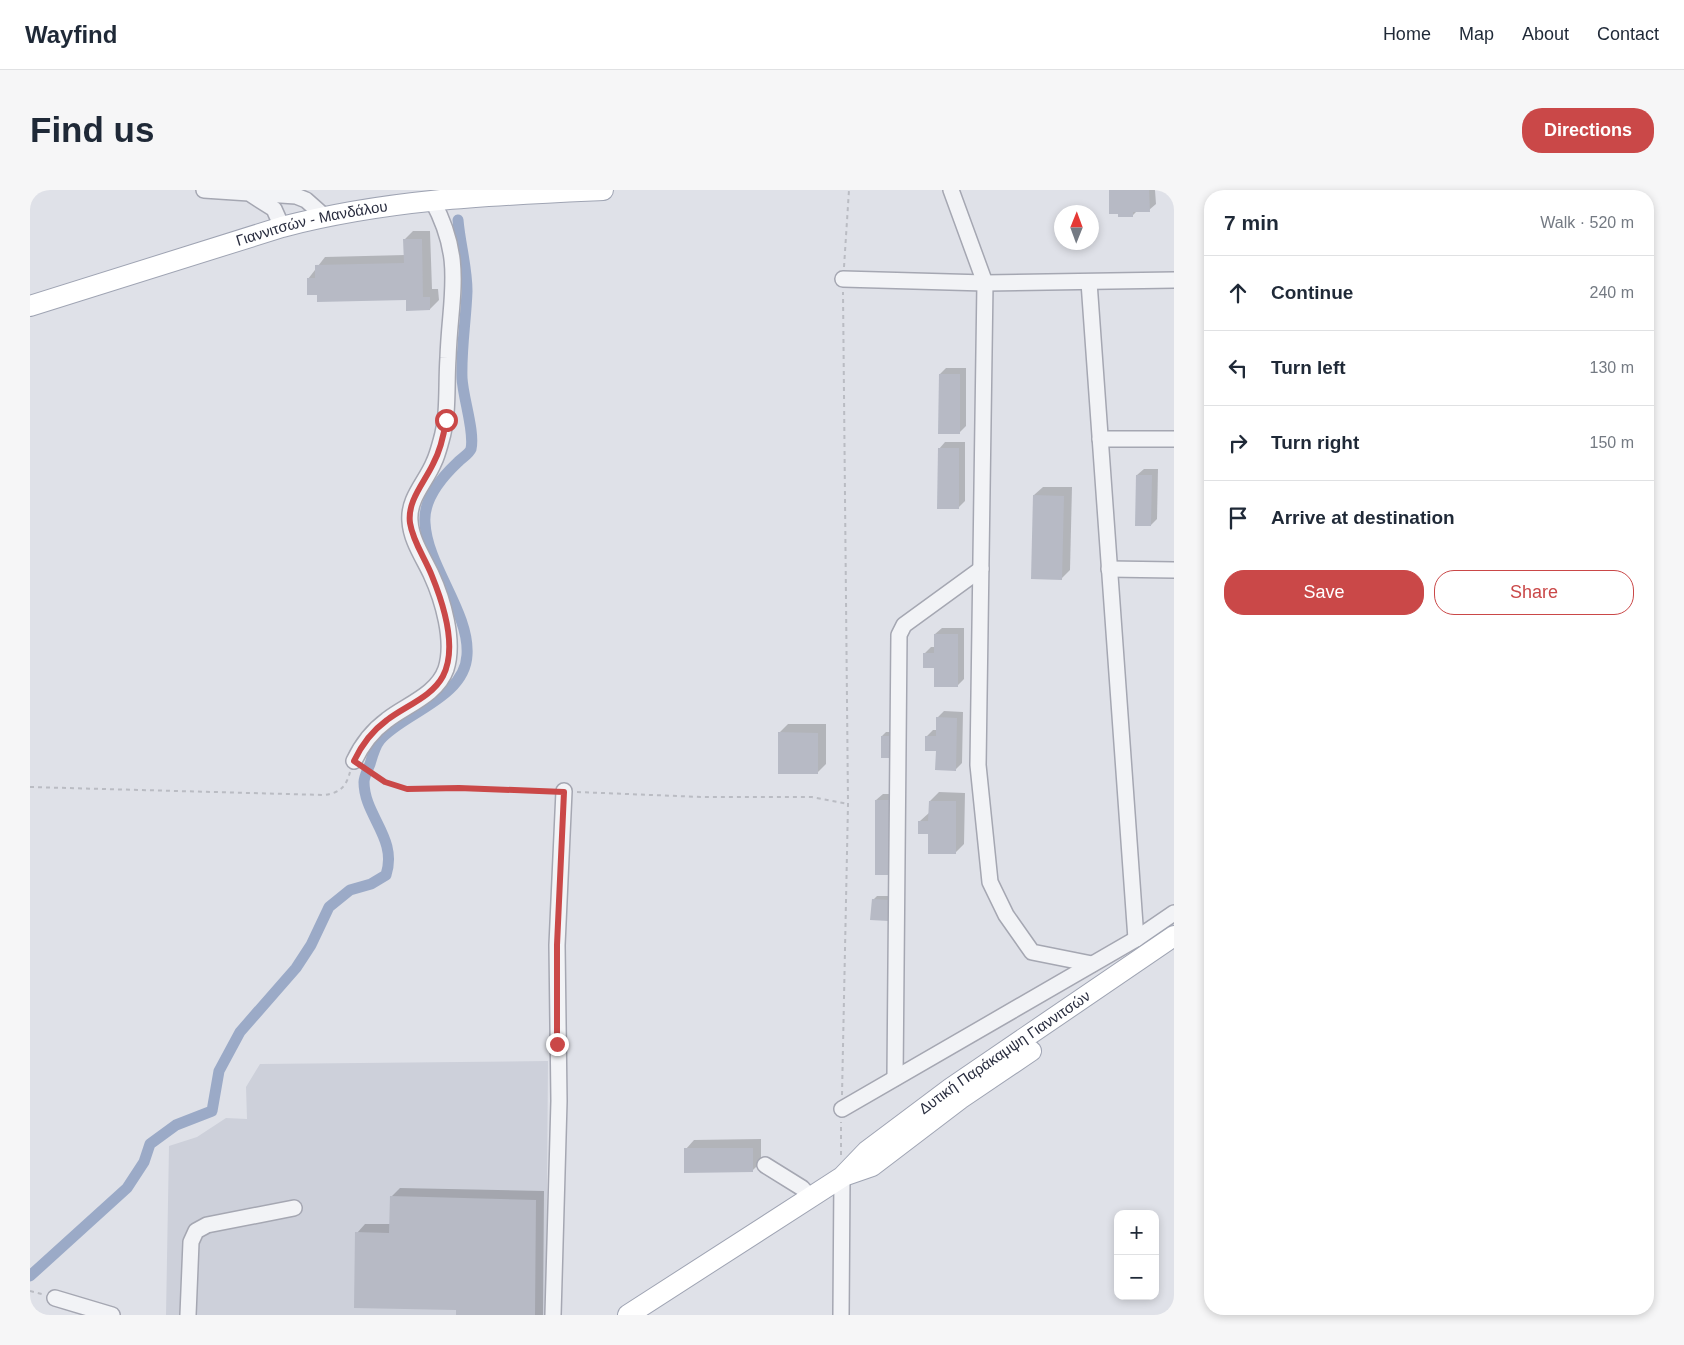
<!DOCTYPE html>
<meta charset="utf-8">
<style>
body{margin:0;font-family:Helvetica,sans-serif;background:#f6f6f7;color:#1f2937}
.controls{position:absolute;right:15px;bottom:15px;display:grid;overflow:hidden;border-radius:10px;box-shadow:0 2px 8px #0003}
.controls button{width:45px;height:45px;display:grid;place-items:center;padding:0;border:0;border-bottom:1px solid #e0e1e3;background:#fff;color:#1f2937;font:25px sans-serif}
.compass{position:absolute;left:1024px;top:15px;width:45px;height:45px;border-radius:50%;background:#fff;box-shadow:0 2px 8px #0003;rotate:1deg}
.stop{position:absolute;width:15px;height:15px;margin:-11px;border:4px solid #ca4848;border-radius:50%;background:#fff}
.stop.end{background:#ca4848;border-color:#fff;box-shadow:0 1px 5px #0008}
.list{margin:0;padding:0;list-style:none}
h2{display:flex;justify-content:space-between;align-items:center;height:65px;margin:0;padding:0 20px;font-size:21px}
h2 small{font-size:16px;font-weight:400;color:#747a83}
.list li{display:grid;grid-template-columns:32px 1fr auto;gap:15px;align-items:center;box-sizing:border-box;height:75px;padding:0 20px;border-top:1px solid #e0e1e3}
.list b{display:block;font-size:19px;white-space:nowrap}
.list em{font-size:16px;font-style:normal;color:#747a83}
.actions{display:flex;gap:10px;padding:15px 20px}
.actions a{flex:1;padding:11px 0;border:1px solid #ca4848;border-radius:20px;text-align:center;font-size:18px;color:#ca4848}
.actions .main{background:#ca4848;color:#fff}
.icon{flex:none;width:28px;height:28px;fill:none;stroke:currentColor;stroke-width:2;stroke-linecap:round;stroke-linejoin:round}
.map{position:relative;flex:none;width:1144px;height:1125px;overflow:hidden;border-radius:20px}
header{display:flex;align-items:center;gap:30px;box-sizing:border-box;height:70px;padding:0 25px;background:#fff;border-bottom:1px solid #e0e1e3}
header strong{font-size:24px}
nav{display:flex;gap:28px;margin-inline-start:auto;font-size:18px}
.intro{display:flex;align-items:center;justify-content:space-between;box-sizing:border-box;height:120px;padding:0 30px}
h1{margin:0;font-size:35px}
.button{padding:12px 22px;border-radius:20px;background:#ca4848;color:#fff;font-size:18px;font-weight:700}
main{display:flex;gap:30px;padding:0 30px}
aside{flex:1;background:#fff;border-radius:20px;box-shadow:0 2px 8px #0003}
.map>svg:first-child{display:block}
.built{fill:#cdd0da}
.shadow{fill:#0003}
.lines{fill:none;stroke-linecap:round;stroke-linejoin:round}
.canal{stroke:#9baac7;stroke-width:11}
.building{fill:#b7bac5}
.minor-casing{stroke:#a5a7b2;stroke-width:18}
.major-casing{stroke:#9fa4b3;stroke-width:22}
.path{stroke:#babcc3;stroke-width:2;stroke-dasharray:4 4;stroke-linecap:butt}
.minor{stroke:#f2f3f6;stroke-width:15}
.major{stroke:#fff;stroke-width:20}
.route{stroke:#ca4848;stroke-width:6}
.labels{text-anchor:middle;stroke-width:5;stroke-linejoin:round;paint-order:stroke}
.street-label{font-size:15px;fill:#292d3f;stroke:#eff1f6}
</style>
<header>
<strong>Wayfind</strong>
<nav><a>Home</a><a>Map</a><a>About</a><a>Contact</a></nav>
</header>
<div class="intro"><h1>Find us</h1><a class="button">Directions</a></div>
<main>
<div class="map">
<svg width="1144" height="1125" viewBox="0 0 1144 1125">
<rect width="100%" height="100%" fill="#dfe1e8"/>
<path class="built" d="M518 871 516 1125H136L139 956 167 947 196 928 217 929 216 897 230 874Z"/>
<g class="shadow">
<path d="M1080 0H1125L1126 14 1119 20 1107 21 1102 26Z"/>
<path d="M383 41H400L402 99H408L409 110 400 119 377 109 289 103 278 89 295 67 375 65 374 50Z"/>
<path d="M916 178H936V236L929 243 910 184Z"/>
<path d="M915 252H935V311L928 318 909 259Z"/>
<path d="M1114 279H1128L1127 329 1121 335 1107 285Z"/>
<path d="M1013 297H1042L1040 380 1031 389 1004 305Z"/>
<path d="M912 438H934V489L927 496 905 477 894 464 901 457H905V444Z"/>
<path d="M914 521 933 522 932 573 926 579 896 547 903 540H907V528Z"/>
<path d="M758 534H796V574L787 583 749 543Z"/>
<path d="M856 542H865V563L852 546Z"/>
<path d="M909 602 935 603 934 654 925 663 900 643 890 631 900 622V611Z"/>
<path d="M853 604H867V677L846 610Z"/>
<path d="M847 706H864L858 730 843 710Z"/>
<path d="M731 949V972L722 981 656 959 664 950Z"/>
<path d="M370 998 514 1001 513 1125H427V1119L327 1043 335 1034H361V1007Z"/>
</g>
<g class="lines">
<path class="canal" d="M0 1086 97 998 114 972 120 954 146 935 182 921 189 881 210 842 266 778 281 755 299 717 320 700 341 694 356 685C368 648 334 626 334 592 334 587 338 579 340 574 342 567 345 556 350 550 373 523 435 508 437 465 440 423 397 376 395 333 393 309 411 288 428 272 432 268 439 264 441 259 445 242 433 208 432 188 431 159 436 130 437 101 437 77 430 54 428 30"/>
</g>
<g class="building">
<path d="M1079 0H1119L1120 22H1103V27H1088V24H1079Z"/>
<path d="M373 49H392L393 107H400V120L376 121V110L287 112V105H277V88H285V75L374 73Z"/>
<path d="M909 184H930V244H908Z"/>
<path d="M908 258H929V319H907Z"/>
<path d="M1106 285H1122L1121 336H1105Z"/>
<path d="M1003 305 1034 306 1032 390 1001 389Z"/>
<path d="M904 444H928V497H904V478H893V463H904Z"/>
<path d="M906 527 927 528 926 581 905 580 906 561H895V546H906Z"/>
<path d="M748 542 788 543V584H748Z"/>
<rect x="851" y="546" width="10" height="22"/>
<path d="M845 610H862L861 685H845Z"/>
<path d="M899 611H926V664H898V644H888V631H898Z"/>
<path d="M842 709 860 710 859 731 840 730Z"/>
<path d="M654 958H723V982L654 983Z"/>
<path d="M360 1006 506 1010 505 1125H426V1120L324 1118 325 1042 359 1043Z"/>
</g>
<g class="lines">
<g class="minor-casing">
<g id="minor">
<path d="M174 0 266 6 276 10 294 26"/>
<path d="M921 0 955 93 948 575 960 692 976 725 1002 762 1062 774"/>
<path d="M222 5 244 19 252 37"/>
<path d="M813 89 955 93 1144 90"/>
<path d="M1059 92 1106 749"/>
<path d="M1070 249H1144"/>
<path d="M1079 379 1144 380"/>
<path d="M324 571C332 554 342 541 357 530 376 515 407 505 416 479 425 451 413 410 401 384 393 367 381 350 380 331 378 308 396 292 404 272 407 266 409 258 411 251 419 224 416 196 418 168 420 105 435 70 402 10"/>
<path d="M865 888 869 445 874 435 951 379"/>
<path d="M812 919 1106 749 1144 723"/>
<path d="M735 975 772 998 780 1007"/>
<path d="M25 1108 82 1125"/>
<path d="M158 1125 161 1052 166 1041 177 1035 264 1018"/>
<path d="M523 1125 529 911 527 755 534 601"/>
<path d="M811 1125 812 987"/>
</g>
</g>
<g class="major-casing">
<g id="major">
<path id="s1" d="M0 116 252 37C359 9 464 5 573 0"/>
<path d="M816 985 842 976 930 909 1001 861"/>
<path id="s2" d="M598 1125 812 987 837 961 921 898 1144 746"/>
</g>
</g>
<g class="path">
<path d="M814 77 819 0"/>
<path d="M336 577 355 592 377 599 429 598 522 601"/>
<path d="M0 597 294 605C310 603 316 597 320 582"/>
<path d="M547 602 672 607H782L818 614"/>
<path d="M812 905 818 614 813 102"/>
<path d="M811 965V932"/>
<path d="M0 1101 12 1104"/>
</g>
<use href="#minor" class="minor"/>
<use href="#major" class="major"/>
</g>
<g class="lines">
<path class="route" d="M416 230C414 244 410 261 403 274 394 293 377 311 380 333 383 352 395 368 402 386 413 413 428 457 413 486 402 507 375 516 357 530 342 541 332 554 324 571L355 592 377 599 429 598 534 602 527 755V854"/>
</g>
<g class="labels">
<g class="street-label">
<text dy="5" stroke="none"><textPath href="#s1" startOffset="294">Γιαννιτσών - Μανδάλου</textPath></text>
<text dy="5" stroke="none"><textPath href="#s2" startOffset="460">Δυτική Παράκαμψη Γιαννιτσών</textPath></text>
</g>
</g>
</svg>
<div class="controls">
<button>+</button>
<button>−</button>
</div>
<svg class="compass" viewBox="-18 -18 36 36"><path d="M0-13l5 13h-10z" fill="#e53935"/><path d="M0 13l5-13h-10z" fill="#747a83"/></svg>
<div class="stop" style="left:416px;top:230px"></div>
<div class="stop end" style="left:527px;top:854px"></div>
</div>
<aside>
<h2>7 min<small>Walk · 520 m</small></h2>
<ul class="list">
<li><svg class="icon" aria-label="ahead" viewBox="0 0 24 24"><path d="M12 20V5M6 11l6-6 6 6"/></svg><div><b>Continue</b></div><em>240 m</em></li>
<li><svg class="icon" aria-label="left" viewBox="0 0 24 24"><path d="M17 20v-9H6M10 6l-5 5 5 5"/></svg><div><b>Turn left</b></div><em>130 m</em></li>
<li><svg class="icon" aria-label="right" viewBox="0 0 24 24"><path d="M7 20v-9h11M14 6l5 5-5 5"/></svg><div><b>Turn right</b></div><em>150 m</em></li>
<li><svg class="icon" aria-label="arrive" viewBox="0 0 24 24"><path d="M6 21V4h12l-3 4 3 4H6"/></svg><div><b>Arrive at destination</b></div></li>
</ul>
<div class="actions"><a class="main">Save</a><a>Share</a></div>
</aside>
</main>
